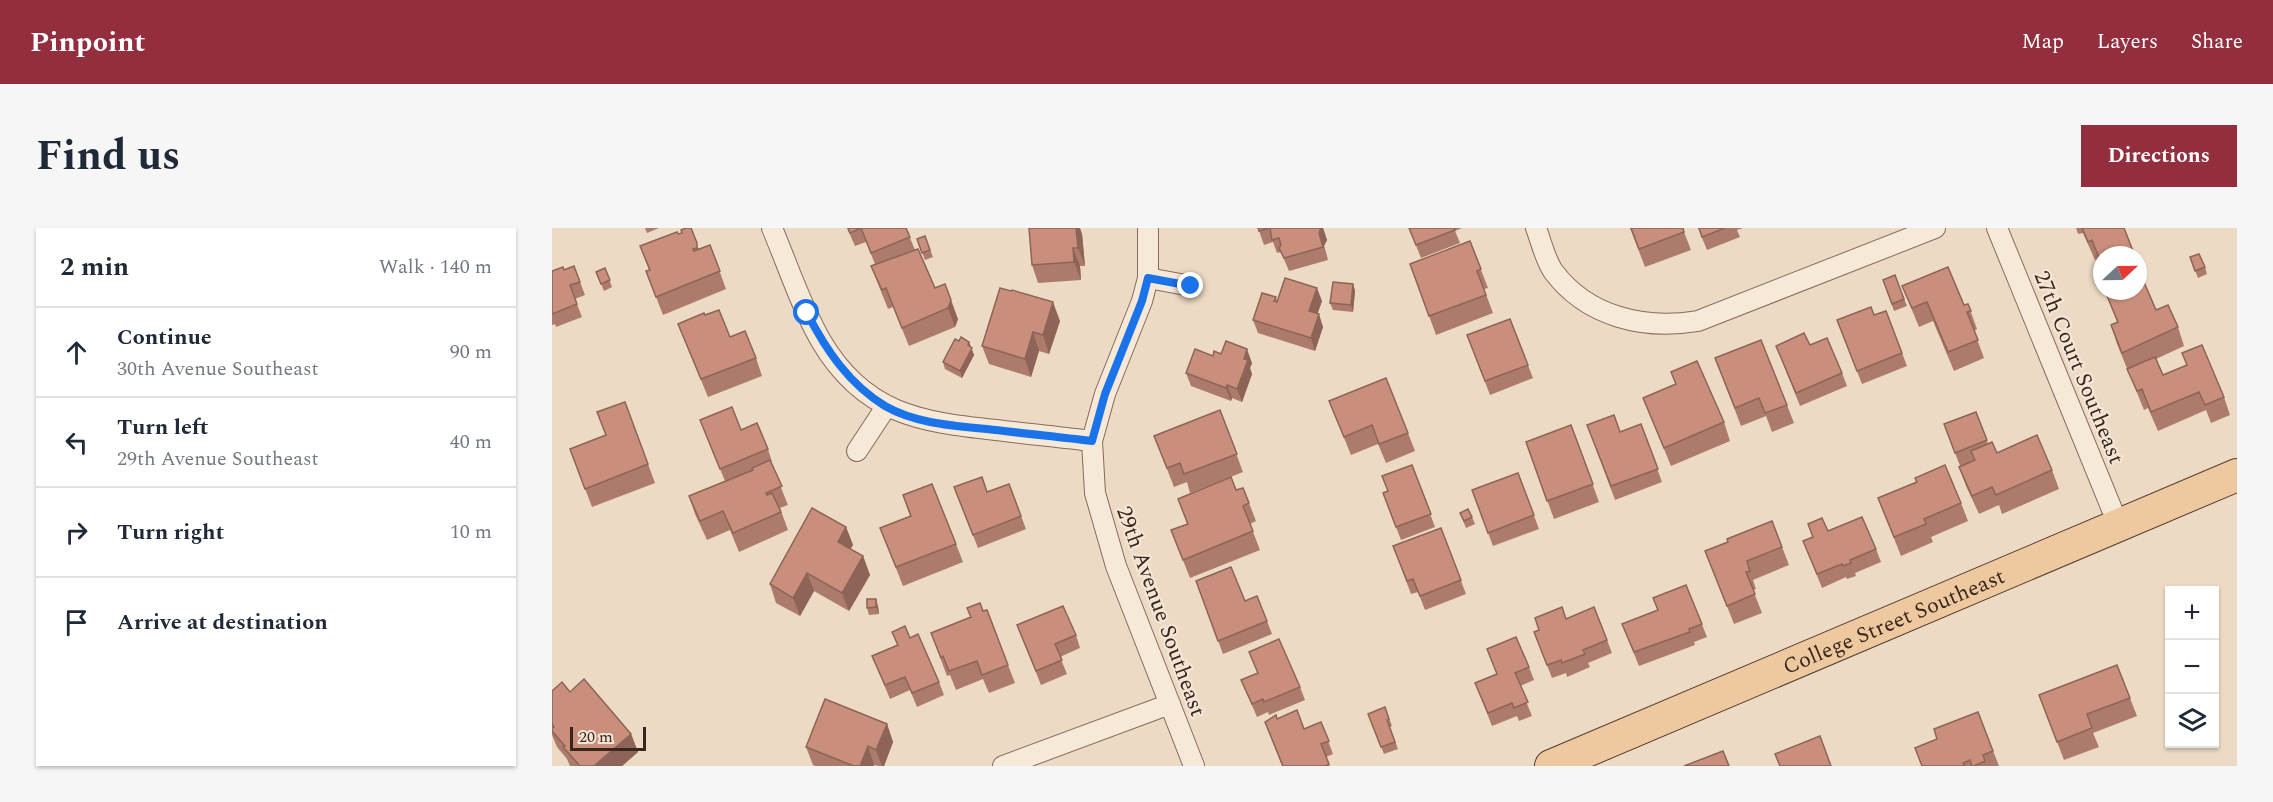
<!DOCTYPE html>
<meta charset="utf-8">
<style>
body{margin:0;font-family:Spectral,serif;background:#f6f6f7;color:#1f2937}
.controls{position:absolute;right:18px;bottom:18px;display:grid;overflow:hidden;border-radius:0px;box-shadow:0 2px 4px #0004}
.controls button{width:54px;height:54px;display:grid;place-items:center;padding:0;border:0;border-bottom:2px solid #e0e1e3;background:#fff;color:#1f2937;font:30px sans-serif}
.compass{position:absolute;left:1541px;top:18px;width:54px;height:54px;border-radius:50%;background:#fff;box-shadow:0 2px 4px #0004;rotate:68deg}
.scale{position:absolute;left:18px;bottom:15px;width:76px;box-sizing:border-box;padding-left:6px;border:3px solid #37271f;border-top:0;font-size:16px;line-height:21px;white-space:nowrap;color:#37271f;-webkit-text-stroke:4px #f4e5d4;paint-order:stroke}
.stop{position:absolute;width:18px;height:18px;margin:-14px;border:4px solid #1a73e8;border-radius:50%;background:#fff}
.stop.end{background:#1a73e8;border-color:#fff;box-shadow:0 2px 6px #0008}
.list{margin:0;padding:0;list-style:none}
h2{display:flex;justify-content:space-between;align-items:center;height:78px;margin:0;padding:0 24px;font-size:26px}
h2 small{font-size:20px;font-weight:400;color:#747a83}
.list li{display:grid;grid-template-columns:39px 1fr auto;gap:18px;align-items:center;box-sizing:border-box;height:90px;padding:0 24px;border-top:2px solid #e0e1e3}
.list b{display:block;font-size:22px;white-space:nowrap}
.list p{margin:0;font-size:20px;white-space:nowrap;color:#747a83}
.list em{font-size:20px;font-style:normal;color:#747a83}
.icon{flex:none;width:33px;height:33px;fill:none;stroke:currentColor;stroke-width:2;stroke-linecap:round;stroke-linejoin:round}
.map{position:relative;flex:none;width:1685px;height:538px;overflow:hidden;border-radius:0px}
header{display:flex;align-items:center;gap:36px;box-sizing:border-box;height:84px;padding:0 30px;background:#932e3f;color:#fff}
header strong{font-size:28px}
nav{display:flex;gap:33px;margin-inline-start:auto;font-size:21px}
.intro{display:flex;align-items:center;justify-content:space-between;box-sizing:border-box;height:144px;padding:0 36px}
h1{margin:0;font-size:42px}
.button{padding:15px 27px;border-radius:0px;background:#932e3f;color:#fff;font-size:21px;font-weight:700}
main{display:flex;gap:36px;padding:0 36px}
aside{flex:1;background:#fff;border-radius:0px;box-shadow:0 2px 4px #0004}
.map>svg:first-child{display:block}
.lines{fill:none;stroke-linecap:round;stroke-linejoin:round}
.minor-casing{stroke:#866b5c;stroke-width:22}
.primary-casing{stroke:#543b30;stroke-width:34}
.minor{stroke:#f7e9d8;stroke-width:20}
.primary{stroke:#eec89e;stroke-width:32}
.wall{fill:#ad7b6b}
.shaded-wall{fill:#8d6457}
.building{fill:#c98f7c;stroke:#8d6457;stroke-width:1.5}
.route{stroke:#1a73e8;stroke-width:8}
.labels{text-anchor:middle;stroke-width:4.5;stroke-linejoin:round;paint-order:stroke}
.street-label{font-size:22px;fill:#37271f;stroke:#f4e5d4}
</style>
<header>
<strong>Pinpoint</strong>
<nav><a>Map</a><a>Layers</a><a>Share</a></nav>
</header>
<div class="intro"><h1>Find us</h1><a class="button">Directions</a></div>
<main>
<aside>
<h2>2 min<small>Walk · 140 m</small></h2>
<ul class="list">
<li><svg class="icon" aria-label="ahead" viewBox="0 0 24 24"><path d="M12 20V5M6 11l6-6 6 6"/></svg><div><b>Continue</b><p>30th Avenue Southeast</p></div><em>90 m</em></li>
<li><svg class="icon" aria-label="left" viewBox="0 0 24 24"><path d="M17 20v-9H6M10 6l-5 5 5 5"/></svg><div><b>Turn left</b><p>29th Avenue Southeast</p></div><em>40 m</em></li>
<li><svg class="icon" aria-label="right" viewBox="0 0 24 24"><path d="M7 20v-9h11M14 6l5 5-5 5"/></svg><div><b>Turn right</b></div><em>10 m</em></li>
<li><svg class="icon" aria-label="arrive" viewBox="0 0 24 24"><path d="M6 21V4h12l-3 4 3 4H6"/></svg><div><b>Arrive at destination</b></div></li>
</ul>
</aside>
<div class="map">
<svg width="1685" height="538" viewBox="0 0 1685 538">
<rect width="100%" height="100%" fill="#ecdac5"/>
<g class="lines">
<g class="minor-casing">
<g id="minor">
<path d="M220 0C236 38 249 78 269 113 312 186 368 194 444 202 476 206 508 209 540 213"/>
<path d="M596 0V50L590 73 553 166 540 213 543 265 564 338 642 538"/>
<path d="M984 0C989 13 993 31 1001 43 1035 89 1092 102 1146 93L1383 0"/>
<path d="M1445 0 1566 296"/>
<path d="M596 50 639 58"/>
<path d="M305 223 334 179"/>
<path d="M451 538 618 476"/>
</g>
</g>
<g class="primary-casing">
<g id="primary">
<path id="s1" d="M999 538 1685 247"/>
</g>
</g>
<use href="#minor" class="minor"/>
<use href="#primary" class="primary"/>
</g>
<g class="wall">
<path d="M93 0H107L95 5Z"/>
<path d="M295 0H354L363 22 383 60 406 91 403 99 357 118 341 79 336 81 326 56 319 38 323 36 314 14 303 18Z"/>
<path d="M706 0H771L775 12 772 18 776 32 737 43 729 24 725 25 721 14 712 17Z"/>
<path d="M857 0H910L903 3 908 15 869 30Z"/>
<path d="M1078 0 1132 4 1139 22 1093 39Z"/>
<path d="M1146 0H1191L1185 2 1188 9 1155 22Z"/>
<path d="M1524 0H1572L1583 27H1550V39L1547 31 1543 32 1531 5 1526 6Z"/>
<path d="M126 6 148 21 158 17 174 61 111 87 94 43 97 42 88 18Z"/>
<path d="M530 6 533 38H528L529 52 486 55 480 37Z"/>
<path d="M373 8 381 29 373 32 365 11Z"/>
<path d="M918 13 936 60 932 61 941 85 884 107 858 36Z"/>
<path d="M1638 29 1653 39 1655 46 1646 50Z"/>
<path d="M22 38 33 67 23 71 30 89 4 99 3 96 0 97V43L12 42Z"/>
<path d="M53 40 60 59 52 63 44 44Z"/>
<path d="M1343 47 1355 78 1342 83 1331 52Z"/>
<path d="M801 56 803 63 801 84 781 82 778 75Z"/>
<path d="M1350 58 1412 77 1416 76 1425 101 1422 103 1432 130 1402 143 1381 93 1367 99Z"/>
<path d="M459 63 508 93 497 126 487 123 479 149 437 136 430 118Z"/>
<path d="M1553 63 1604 82 1626 99 1632 118 1604 131 1611 147 1672 169 1678 187 1659 195 1654 182 1606 203 1596 180 1592 182 1565 116 1559 97 1565 94Z"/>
<path d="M724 69 725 73H770L765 86 771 99 763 123 706 105 701 92Z"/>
<path d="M1334 83 1355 138 1310 156 1285 92 1322 87Z"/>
<path d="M153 87 204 130 210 148 156 169 126 96Z"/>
<path d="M958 91 981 150 938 167 915 107Z"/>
<path d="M407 113 417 114 422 127 410 150 393 141 391 134Z"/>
<path d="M1258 117 1290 145 1295 158 1248 178 1224 118Z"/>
<path d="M669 126 700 135 698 140 700 146 690 174 680 170 679 173 639 158 634 145 661 128Z"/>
<path d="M1163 130 1235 177 1242 195 1220 204 1214 188 1189 198Z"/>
<path d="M1119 144 1172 194 1178 213 1119 238 1091 170 1124 157Z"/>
<path d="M777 173 856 205 863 223 834 235 826 216 799 227Z"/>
<path d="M73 174 103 255 40 279 18 221 53 207Z"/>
<path d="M668 182 691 244 638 265 635 254 622 259 602 208Z"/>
<path d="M1424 184 1436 216 1445 225 1500 242 1507 261 1450 286 1447 277 1427 286 1414 258 1407 239 1422 233 1408 238 1392 196Z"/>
<path d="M148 192 189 202 216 221 220 234 219 235 236 277 228 280 236 302 187 324 178 302 155 312 143 286 137 268 173 253Z"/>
<path d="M1089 196 1110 254 1063 272 1035 197 1068 204Z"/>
<path d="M1019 197 1047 274 1002 291 974 214Z"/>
<path d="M860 237 883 299 849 312 831 265 836 263Z"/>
<path d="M966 245 987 301 941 318 920 262Z"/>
<path d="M1363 250 1409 275 1416 293 1379 309 1381 314 1349 328 1326 270 1364 254Z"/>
<path d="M457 256 474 301 426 320 402 259 435 264Z"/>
<path d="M684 262 697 275 704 293 698 296 708 322 638 350 619 302 635 296 626 271Z"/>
<path d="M351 267 404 316 411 334 351 358 328 300 358 288Z"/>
<path d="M908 285 920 289 923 296 914 300Z"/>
<path d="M1220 293 1237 337 1201 352 1204 361 1201 362 1210 385 1182 396 1153 323 1176 314Z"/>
<path d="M1256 296 1324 321 1329 334 1303 345 1304 348 1295 351 1294 349 1270 360 1251 313 1261 309Z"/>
<path d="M294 299 301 317 298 321 311 328 318 347 297 383 262 363 248 388 224 375 218 356Z"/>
<path d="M889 300 914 366 873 382 866 364 859 366 841 318Z"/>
<path d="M644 353 693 373 715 393 720 406 671 426Z"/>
<path d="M1134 357 1155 409 1142 414 1143 417 1087 438 1070 396 1105 382Z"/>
<path d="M326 378 327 386 317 387 315 380Z"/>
<path d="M1014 391 1055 412 1060 425 1036 435 1038 439 1015 449 1014 445 1000 450 982 404Z"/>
<path d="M465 397 524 407 528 420 508 429 515 446 489 457Z"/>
<path d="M340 404 358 410 387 454 392 467 365 479 358 462 338 471 320 428 345 417Z"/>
<path d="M379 405 456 437 463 455 437 465 431 451 404 462 398 447 395 448Z"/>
<path d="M935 421 977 439 982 452 968 458 980 488 967 493 965 488 940 498 923 455 945 446Z"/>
<path d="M697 424 748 459 753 472 717 487 716 484 705 489 689 452 706 445Z"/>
<path d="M1565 437 1585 488 1541 505 1547 519 1512 532 1487 467Z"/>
<path d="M0 463 18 464 79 506 86 524 70 538H18L15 531 5 519 0 507Z"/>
<path d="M833 479 840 498 838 499 846 521 832 526 816 486Z"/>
<path d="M1426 484 1447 538H1370L1385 511Z"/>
<path d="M713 494 752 501 769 494 781 526 774 529 778 538H730Z"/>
<path d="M335 496 341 514 332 538H326L322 537V538H263L261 537 254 519Z"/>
</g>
<g class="shaded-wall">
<path d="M523 0H528L530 6 533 38 526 20Z"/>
<path d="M769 0H771L775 12 772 18 776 32 767 5Z"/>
<path d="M521 20 528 38 529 52 522 34Z"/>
<path d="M801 56 803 63 801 84 799 77Z"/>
<path d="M765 60 770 73 762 96 757 83Z"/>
<path d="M399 72 406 91 403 99 396 80Z"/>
<path d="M501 74 508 93 497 126 491 107Z"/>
<path d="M767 86 771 99 763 123 759 110Z"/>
<path d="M481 104 487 123 479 149 473 131Z"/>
<path d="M417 114 422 127 410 150 408 143Z"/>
<path d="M695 121 700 135 698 140 700 146 690 174 685 161 692 131Z"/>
<path d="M675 157 680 170 679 173 674 160Z"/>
<path d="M294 299 301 317 292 332 286 314Z"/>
<path d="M311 328 318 347 297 383 290 365Z"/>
<path d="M255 345 262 363 248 388 241 370Z"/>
<path d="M324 371 326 378 327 386 324 379Z"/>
<path d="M335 496 341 514 332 538H330L324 522Z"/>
<path d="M79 506 86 524 70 538H42Z"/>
<path d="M316 518 322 537V538H308Z"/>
</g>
<g class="building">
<path d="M134 0H139L145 15V20L141 21 142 23 158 17 168 43 104 69 94 43 98 42 88 18 125 4 126 6 130 5 129 2Z"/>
<path d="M296 0H354L358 9 319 25 309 0 298 5Z"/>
<path d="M477 0H524L526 20H521L522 34 480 37Z"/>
<path d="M706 0H769L767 5 771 19 732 30 727 20 729 17 727 10 720 12 718 0 707 3Z"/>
<path d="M857 0H902L903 2 864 17Z"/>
<path d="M1079 0H1131L1132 4 1087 21Z"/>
<path d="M1147 0H1173L1150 9Z"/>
<path d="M1530 0H1572L1581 23 1570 27H1550L1549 35 1540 12 1536 14Z"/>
<path d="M373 8 378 22 370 25 365 11Z"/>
<path d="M918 13 929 41 925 43 934 67 877 88 858 36Z"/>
<path d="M366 21 383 60 393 56 399 72 396 80 350 100 334 60 330 62 319 38Z"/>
<path d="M1647 26 1653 39 1643 43 1638 29Z"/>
<path d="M22 38 28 54 18 57 25 76 0 86V43L11 39 12 42Z"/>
<path d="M1396 39 1412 77 1416 76 1419 83 1415 84 1426 112 1396 124 1375 74 1360 80 1350 58Z"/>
<path d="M53 40 58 52 49 56 44 44Z"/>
<path d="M1343 47 1352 71 1340 76 1331 52Z"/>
<path d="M1589 47 1604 82 1616 77 1626 99 1570 125 1559 97 1566 94 1553 63H1586V49Z"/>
<path d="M733 50 765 60 757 83 767 86 759 110 701 92 710 65 724 69 722 73 725 74Z"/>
<path d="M781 54 801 56 799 77 778 75Z"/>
<path d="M448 60 459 63 460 62 501 74 491 107 481 104 473 131 430 118Z"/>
<path d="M1319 79 1322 87 1334 83 1350 125 1305 143 1285 92Z"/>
<path d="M167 82 178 109 193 103 204 130 149 151 126 96 152 85 153 87Z"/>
<path d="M958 91 976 137 933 153 915 107Z"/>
<path d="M1252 105 1258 117 1275 110 1290 145 1244 165 1224 118Z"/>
<path d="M409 109 417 114 416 117 420 120 408 143 391 134 403 111 407 113Z"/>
<path d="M1209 112 1235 177 1213 185 1207 170 1183 180 1163 130Z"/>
<path d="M674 113 695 121 692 131 696 132 685 161 675 157 674 160 634 145 643 121 661 128 662 123 669 126Z"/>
<path d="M1650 117 1672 169 1653 177 1647 164 1599 184 1590 161 1585 163 1575 141 1603 129 1611 147 1635 137 1630 125Z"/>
<path d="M1145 133 1172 194 1112 220 1091 170 1124 156 1119 144Z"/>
<path d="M834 150 856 205 827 216 820 197 792 209 777 173Z"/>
<path d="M73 174 96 236 33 261 18 221 54 207 45 184Z"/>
<path d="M180 179 189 202 205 195 216 221 168 241 148 192Z"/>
<path d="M668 182 685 226 632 246 628 235 615 240 602 208Z"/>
<path d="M1424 184 1435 212 1403 225 1392 196Z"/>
<path d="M1062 187 1068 204 1089 196 1106 241 1059 258 1035 197Z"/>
<path d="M1019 197 1041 256 995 273 974 214Z"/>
<path d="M1485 207 1500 242 1444 267 1440 259 1420 268 1407 239 1423 232 1419 223 1440 214 1445 225Z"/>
<path d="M218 232 230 258 214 265 215 267 220 265 229 284 181 305 171 283 148 293 137 268 201 242 200 240Z"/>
<path d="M860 237 879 286 844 299 831 265 836 263 830 248Z"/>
<path d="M1393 237 1409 275 1372 291 1374 296 1342 309 1326 270 1365 254 1363 250Z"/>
<path d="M966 245 982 287 936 305 920 262Z"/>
<path d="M430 249 435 264 457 256 469 288 421 307 402 259Z"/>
<path d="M679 249 684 262 691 260 697 275 691 278 701 303 631 332 619 302 636 296 626 271Z"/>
<path d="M380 256 404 316 344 339 328 300 359 288 351 267Z"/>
<path d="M260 280 294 299 286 314 311 328 290 365 255 345 241 370 218 356Z"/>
<path d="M916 281 920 289 912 293 908 285Z"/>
<path d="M1310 289 1324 321 1298 332 1299 335 1291 338 1290 336 1265 346 1251 313 1261 309 1256 296 1270 290 1276 303Z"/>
<path d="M1220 293 1230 319 1195 333 1198 343 1194 344 1203 366 1175 378 1153 323 1176 314 1175 311Z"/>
<path d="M889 300 909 352 868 368 861 351 855 353 841 318Z"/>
<path d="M679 339 693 373 705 368 715 393 666 413 644 353Z"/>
<path d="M1134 357 1150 396 1137 401 1138 404 1082 424 1070 396 1106 382 1101 370Z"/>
<path d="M315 371H324V379L315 380Z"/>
<path d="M428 375 431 383 435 382 456 437 430 447 425 433 397 443 391 428 389 430 379 405 419 389 415 380Z"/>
<path d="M511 378 524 407 503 416 510 432 484 443 465 397Z"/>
<path d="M1010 379 1014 391 1042 379 1055 412 1031 422 1033 426 1010 435 1009 432 995 437 982 404 987 402 983 390Z"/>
<path d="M353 398 358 410 366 406 387 454 360 465 353 449 333 457 320 428 346 417 340 404Z"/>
<path d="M964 409 977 439 963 445 976 474 962 480 960 475 936 485 923 455 945 446 935 421Z"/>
<path d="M727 411 748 459 712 474 711 471 700 476 689 452 706 445 697 424Z"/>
<path d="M1565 437 1578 470 1535 486 1540 500 1505 514 1487 467Z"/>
<path d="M32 451 79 506 42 538H28L11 519 13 518 0 503V500L2 499 0 496V463L10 454 18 464Z"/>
<path d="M273 471 335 496 324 522 316 518 308 538H302L254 519Z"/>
<path d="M833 479 837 491 835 492 843 514 829 519 816 486Z"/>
<path d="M745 482 752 501 769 494 777 513 769 516 777 536 775 537V538H731L713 494 724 487 725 491Z"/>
<path d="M1426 484 1441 523 1431 527 1433 533 1422 538H1420L1418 532 1411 535 1413 538H1370L1363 520 1385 511 1382 501Z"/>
<path d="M1268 508 1279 538H1228L1223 526Z"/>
<path d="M1171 523 1177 538H1132Z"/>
</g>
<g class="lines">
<path class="route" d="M255 85C274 122 297 156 333 178 366 197 408 198 444 202 476 206 508 209 540 213L553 166 590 73 596 50 639 58"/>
</g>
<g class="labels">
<g class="street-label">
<text transform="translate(1528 139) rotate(68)" y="8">27th Court Southeast</text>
<text transform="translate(610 383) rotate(70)" y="8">29th Avenue Southeast</text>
<text dy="8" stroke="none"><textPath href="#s1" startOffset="372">College Street Southeast</textPath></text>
</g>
</g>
</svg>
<div class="controls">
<button>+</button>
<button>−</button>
<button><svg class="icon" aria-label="layers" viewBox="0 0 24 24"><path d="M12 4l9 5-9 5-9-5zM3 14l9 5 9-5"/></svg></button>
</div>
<svg class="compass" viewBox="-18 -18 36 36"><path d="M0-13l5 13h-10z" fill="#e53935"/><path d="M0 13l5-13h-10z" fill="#747a83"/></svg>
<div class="scale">20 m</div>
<div class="stop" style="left:255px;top:85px"></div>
<div class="stop end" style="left:639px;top:58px"></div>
</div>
</main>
